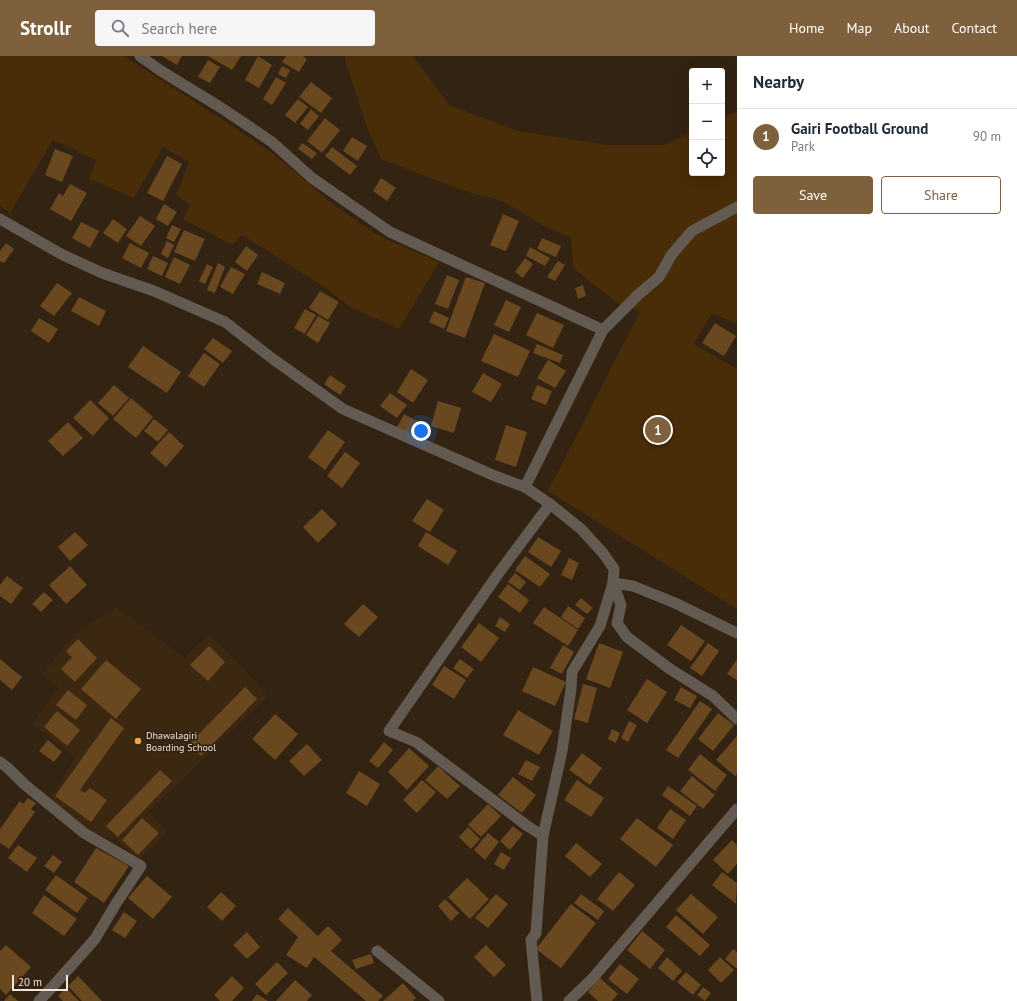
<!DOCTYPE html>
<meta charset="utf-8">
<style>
body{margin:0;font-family:"PT Sans",sans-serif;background:#f6f6f7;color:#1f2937}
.controls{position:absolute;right:12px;top:12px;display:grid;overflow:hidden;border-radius:4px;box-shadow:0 4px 16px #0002}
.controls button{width:36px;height:36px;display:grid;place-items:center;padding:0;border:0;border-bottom:1px solid #e0e1e3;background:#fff;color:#1f2937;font:20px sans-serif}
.scale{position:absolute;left:12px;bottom:10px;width:56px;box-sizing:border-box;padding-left:4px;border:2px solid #efe4da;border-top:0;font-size:11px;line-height:14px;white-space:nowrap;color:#efe4da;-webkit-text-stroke:3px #332312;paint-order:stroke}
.you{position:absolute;left:421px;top:375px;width:14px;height:14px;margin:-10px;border:3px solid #fff;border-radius:50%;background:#1a73e8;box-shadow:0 0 0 6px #1a73e833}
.badge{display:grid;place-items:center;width:26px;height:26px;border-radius:50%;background:#7e603c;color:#fff;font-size:13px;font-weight:700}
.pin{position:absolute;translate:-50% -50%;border:2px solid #fff;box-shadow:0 1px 4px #0006}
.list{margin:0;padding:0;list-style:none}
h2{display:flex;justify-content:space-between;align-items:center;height:52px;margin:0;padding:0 16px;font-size:17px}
h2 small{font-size:13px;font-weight:400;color:#747a83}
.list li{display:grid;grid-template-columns:26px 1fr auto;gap:12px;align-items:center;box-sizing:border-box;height:56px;padding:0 16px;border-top:1px solid #e0e1e3}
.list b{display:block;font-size:15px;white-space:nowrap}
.list p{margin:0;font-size:13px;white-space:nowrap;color:#747a83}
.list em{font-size:13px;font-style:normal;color:#747a83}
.actions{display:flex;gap:8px;padding:12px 16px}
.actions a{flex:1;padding:9px 0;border:1px solid #7e603c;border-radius:4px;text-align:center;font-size:14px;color:#7e603c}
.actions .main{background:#7e603c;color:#fff}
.icon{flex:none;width:22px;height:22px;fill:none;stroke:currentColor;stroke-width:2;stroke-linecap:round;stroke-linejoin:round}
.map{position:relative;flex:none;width:737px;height:945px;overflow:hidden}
header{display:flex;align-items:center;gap:24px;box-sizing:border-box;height:56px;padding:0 20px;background:#7e603c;color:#fff}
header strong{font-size:19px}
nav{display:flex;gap:22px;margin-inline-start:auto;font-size:14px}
.search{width:280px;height:36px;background:#f6f6f7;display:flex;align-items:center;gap:10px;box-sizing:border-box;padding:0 14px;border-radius:4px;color:#747a83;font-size:15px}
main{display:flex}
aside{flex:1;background:#fff}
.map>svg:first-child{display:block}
.built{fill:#3c2710}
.green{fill:#492c08}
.building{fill:#69471f}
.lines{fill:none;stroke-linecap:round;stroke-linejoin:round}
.minor{stroke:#635b52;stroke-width:11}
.poi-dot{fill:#f3a443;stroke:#332312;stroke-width:1.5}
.labels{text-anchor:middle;stroke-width:3.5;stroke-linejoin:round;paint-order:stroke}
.poi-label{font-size:10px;fill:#efe4da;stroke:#332312;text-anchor:start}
</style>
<header>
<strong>Strollr</strong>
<div class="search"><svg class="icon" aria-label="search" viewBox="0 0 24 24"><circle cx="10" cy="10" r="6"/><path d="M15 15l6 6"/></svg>Search here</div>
<nav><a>Home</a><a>Map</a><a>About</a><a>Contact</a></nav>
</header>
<main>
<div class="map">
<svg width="737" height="945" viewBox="0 0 737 945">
<rect width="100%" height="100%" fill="#332312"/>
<path class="built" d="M116 551 184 601 209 578 247 616 268 640 149 756 168 775 140 803 117 785 94 777 49 745 75 702 32 668 58 631 42 618 75 578Z"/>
<g class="green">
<path d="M0 0H124L223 64 274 98 334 149 379 180 439 206 399 273 350 251 321 229 242 179 232 189 183 163 190 149 176 139 189 106 163 91 134 142 89 123 96 104 53 84 10 157 0 150Z"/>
<path d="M345 0H413L449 49 518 75 608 89H664L692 76V117H722V62L737 55V268L712 257 694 288 737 313V553L548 435 640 256 617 247 573 212 571 182 546 171 502 145 461 134 381 103 366 69 345 4Z"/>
</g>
<g class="building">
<path d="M162 0H182L177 9Z"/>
<path d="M208 0H241L232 14Z"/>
<path d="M258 0 272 9 259 32 245 24Z"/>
<path d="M286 0H303L307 3 299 16 282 6Z"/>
<path d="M208 4 220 11 210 27 198 21Z"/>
<path d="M282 10 290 14 286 22 278 18Z"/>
<path d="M276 21 286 27 272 49 263 43Z"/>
<path d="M311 26 332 42 321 57 299 41Z"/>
<path d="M298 43 308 51 295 67 285 59Z"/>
<path d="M311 53 319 60 308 74 300 68Z"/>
<path d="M325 62 340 74 322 97 307 85Z"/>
<path d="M352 81 367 90 358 105 343 95Z"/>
<path d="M302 87 317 97 312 103 298 93Z"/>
<path d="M332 91 357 110 350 119 325 100Z"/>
<path d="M55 93 73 100 62 126 45 119Z"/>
<path d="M167 100 182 108 163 145 147 137Z"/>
<path d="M381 122 396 132 387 145 373 135Z"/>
<path d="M70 128 87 137 71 165 50 153 59 137 63 140Z"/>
<path d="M164 148 177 156 168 170 156 163Z"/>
<path d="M503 158 519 165 506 195 490 189Z"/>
<path d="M140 160 155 170 141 190 126 180Z"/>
<path d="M113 163 127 173 118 187 103 177Z"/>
<path d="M81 166 99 175 90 192 72 182Z"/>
<path d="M172 169 181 173 174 186 166 182Z"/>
<path d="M184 174 205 183 195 205 174 196Z"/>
<path d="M542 182 561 190 556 201 537 193Z"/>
<path d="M167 185 174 189 168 202 161 198Z"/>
<path d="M6 187 14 193 4 207 0 205V195Z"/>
<path d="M130 187 149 197 141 212 122 202Z"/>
<path d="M246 190 258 199 247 215 235 206Z"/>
<path d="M530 191 550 202 545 210 526 200Z"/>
<path d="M153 200 168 207 162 220 147 213Z"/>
<path d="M174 201 190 209 180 228 165 221Z"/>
<path d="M525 202 533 208 523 222 515 216Z"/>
<path d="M558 205 565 209 555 225 547 221Z"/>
<path d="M218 207 225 211 215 237 207 234Z"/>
<path d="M207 208 213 211 205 228 199 225Z"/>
<path d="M231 211 245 218 233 238 220 231Z"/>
<path d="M262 216 285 227 280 238 257 228Z"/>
<path d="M447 219 459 224 448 253 435 248Z"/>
<path d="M466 221 485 227 465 282 446 275Z"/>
<path d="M57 227 72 237 54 260 40 250Z"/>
<path d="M583 229 586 240 578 243 575 232Z"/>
<path d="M320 235 339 246 328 264 309 252Z"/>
<path d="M79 241 106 255 99 270 71 255Z"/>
<path d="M506 244 521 251 509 276 494 269Z"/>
<path d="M305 253 316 259 305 278 294 272Z"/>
<path d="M434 255 449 262 444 273 429 266Z"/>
<path d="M537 257 564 269 553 292 526 279Z"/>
<path d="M318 260 330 267 318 287 306 279Z"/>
<path d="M39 262 58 273 49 287 31 275Z"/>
<path d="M715 267 736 280 724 300 702 287Z"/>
<path d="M494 278 530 295 518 321 481 305Z"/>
<path d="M213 282 232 295 223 307 204 293Z"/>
<path d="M537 288 563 299 560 307 533 297Z"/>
<path d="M143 290 181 316 167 337 128 311Z"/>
<path d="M204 297 220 308 204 331 188 320Z"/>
<path d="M548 304 566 315 555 332 537 322Z"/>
<path d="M411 313 428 324 413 347 397 336Z"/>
<path d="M483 317 502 328 491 346 472 336Z"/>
<path d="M330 319 346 330 340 339 324 328Z"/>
<path d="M114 329 129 342 113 360 98 347Z"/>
<path d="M537 329 552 335 546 349 531 343Z"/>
<path d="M390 337 407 349 397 362 380 350Z"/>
<path d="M131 342 153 361 136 382 113 363Z"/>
<path d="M90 344 109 362 93 380 73 362Z"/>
<path d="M438 345 461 352 454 377 431 370Z"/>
<path d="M404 358 419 366 412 379 397 371Z"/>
<path d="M154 363 168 374 158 386 144 375Z"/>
<path d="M68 366 83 382 63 400 48 385Z"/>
<path d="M506 369 527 376 516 411 495 404Z"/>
<path d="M328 374 345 386 325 414 308 401Z"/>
<path d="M169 376 184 390 166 411 150 397Z"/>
<path d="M345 396 360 407 342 432 327 420Z"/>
<path d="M427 443 444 454 430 476 412 465Z"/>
<path d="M322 453 337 468 318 487 303 471Z"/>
<path d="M75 476 88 489 70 505 58 491Z"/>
<path d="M426 476 457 495 448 509 418 490Z"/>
<path d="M538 481 561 495 551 511 528 496Z"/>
<path d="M525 500 550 518 540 531 515 514Z"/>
<path d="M569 502 579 507 572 524 561 519Z"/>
<path d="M70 510 87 529 66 548 49 529Z"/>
<path d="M515 517 526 526 520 534 508 526Z"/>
<path d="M7 520 23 532 11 548 0 540V529Z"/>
<path d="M508 528 529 544 520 557 498 541Z"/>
<path d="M44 536 53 544 41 556 32 548Z"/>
<path d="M581 542 593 552 587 558 575 549Z"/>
<path d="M363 548 378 561 359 581 344 568Z"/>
<path d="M568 550 585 562 578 573 561 561Z"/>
<path d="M544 551 578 574 568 590 533 567Z"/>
<path d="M500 561 510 568 505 576 495 570Z"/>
<path d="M479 567 499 582 481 606 461 591Z"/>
<path d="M681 569 705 585 691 605 667 589Z"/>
<path d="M78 583 97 602 75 626 61 613 72 601 66 595Z"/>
<path d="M599 587 623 596 610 632 586 623Z"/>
<path d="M708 587 719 595 702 620 690 612Z"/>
<path d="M563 589 574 596 562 618 550 612Z"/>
<path d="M209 590 225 606 208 625 190 609Z"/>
<path d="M0 603 22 621 12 634 0 624Z"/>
<path d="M460 603 474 613 467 622 453 612Z"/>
<path d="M737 603V624L727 618Z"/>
<path d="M106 604 141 633 116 663 81 633Z"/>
<path d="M444 610 466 624 454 643 432 629Z"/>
<path d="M533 611 566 626 555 650 522 635Z"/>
<path d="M647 623 667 636 647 667 627 654Z"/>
<path d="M583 628 597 632 588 667 574 663Z"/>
<path d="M245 631 257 643 201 700 189 688Z"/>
<path d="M681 631 697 640 690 652 674 644Z"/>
<path d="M68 634 87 649 76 664 56 649Z"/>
<path d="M700 645 712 653 678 702 666 694Z"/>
<path d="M518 654 553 675 539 699 503 679Z"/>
<path d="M57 655 80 674 67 690 44 671Z"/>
<path d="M718 657 734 669 713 695 698 683Z"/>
<path d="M275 658 298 678 275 704 252 683Z"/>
<path d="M111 662 124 672 80 734 85 737 90 732 107 744 91 766 55 740Z"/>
<path d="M629 665 637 669 628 686 621 682Z"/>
<path d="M612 673 620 677 616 687 608 683Z"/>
<path d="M737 680V718L735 720 716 704Z"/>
<path d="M48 684 62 696 54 706 39 695Z"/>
<path d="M384 686 393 694 378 712 369 705Z"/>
<path d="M307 688 322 704 304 720 289 705Z"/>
<path d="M409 692 429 710 407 734 388 716Z"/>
<path d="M582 697 602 712 590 729 569 714Z"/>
<path d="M700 698 727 719 715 735 688 714Z"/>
<path d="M526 704 540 711 532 725 518 718Z"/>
<path d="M438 710 460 730 447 743 425 724Z"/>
<path d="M160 714 172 725 118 781 106 770Z"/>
<path d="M359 715 380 728 367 750 346 737Z"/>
<path d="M692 720 715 739 703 753 680 735Z"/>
<path d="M513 721 536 739 522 757 498 739Z"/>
<path d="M422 724 436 736 417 757 403 744Z"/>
<path d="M577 724 604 742 591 761 564 744Z"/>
<path d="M668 730 697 750 690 760 662 739Z"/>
<path d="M28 742 36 747 31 753 35 756 9 793 0 787V773L20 745 23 748Z"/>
<path d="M488 748 501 760 481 781 468 769Z"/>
<path d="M670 753 686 764 673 783 657 772Z"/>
<path d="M142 762 159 777 138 799 122 784Z"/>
<path d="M637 762 673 789 656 811 620 783Z"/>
<path d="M513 770 523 778 510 794 500 785Z"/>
<path d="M468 771 480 783 471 793 459 781Z"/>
<path d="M488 777 499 786 485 804 474 794Z"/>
<path d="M732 784 737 789V808L728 818 713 804Z"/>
<path d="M576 787 602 808 590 821 565 800Z"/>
<path d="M18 789 37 802 27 816 8 802Z"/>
<path d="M96 792 129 810 104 847 74 826Z"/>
<path d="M501 796 511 802 504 814 494 808Z"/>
<path d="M53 799 62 806 54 817 44 810Z"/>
<path d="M619 816 635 829 613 855 597 843Z"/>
<path d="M722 816 737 827 736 848 712 829Z"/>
<path d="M56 819 88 842 77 857 45 834Z"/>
<path d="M147 820 172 841 153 863 128 842Z"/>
<path d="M467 822 489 843 470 863 448 841Z"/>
<path d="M221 836 236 850 222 865 207 851Z"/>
<path d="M496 838 508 848 488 872 475 862Z"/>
<path d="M581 838 604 855 598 864 574 847Z"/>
<path d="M691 838 718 861 703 878 676 854Z"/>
<path d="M44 839 77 863 64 880 32 857Z"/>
<path d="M445 843 459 857 451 865 438 850Z"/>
<path d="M571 848 596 867 561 912 536 893Z"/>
<path d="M288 852 318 880 328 870 342 884 331 895 383 940 378 945H366L314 901 307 912 286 899 298 881 278 863Z"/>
<path d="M124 856 137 865 125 882 112 874Z"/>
<path d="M676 859 710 889 700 900 666 871Z"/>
<path d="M642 875 665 894 650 913 627 894Z"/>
<path d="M247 876 260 891 247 903 233 889Z"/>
<path d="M6 889 31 911 6 939 0 933V895Z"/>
<path d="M486 889 506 909 494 921 474 901Z"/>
<path d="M733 893 737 896V913L725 903Z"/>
<path d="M371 898 374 907 356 913 352 904Z"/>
<path d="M667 901 682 915 673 925 658 912Z"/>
<path d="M720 901 734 914 721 927 708 914Z"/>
<path d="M277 906 288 917 266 939 255 928Z"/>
<path d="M620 908 639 923 627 938 608 923Z"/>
<path d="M686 916 701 929 693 939 677 926Z"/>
<path d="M78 920 102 945H82L68 930Z"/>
<path d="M232 920 244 932 232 945H220L214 939Z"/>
<path d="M600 922 618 938 612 945H598L588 936Z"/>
<path d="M295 924 312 939 307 945H276Z"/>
<path d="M403 927 416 942 413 945H383Z"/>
<path d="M703 931 711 937 705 945 697 939Z"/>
<path d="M66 932 79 945H63L58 940Z"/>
<path d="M10 938 18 945H4Z"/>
<path d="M257 938 268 945H252Z"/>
</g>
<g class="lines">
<g class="minor">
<path d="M140 0 161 15 220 51 272 86 312 122 390 176 603 274"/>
<path d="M0 163 61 198 102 217 154 235 225 266 273 303 343 353 495 420 525 431 550 448 581 473 603 497 614 513 613 527 621 549 617 567 627 581 670 613 713 640 737 663"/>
<path d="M525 431 603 274 639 238 659 221 672 198 692 175 737 151"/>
<path d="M0 706 9 713 24 728 84 777 141 810 117 846 95 883 54 929 39 945"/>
<path d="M543 780 526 769 416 686 389 675 498 518 550 448"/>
<path d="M377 895 439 945"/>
<path d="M537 945 531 884 536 877 543 780 562 695 571 633 572 616 600 570 613 527 633 530 675 547 737 577"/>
<path d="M569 945 592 923 737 753"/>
</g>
</g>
<circle class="poi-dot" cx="138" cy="685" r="4"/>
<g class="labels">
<g class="poi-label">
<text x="146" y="683">Dhawalagiri<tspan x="146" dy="12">Boarding School</tspan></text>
</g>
</g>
</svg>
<div class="controls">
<button>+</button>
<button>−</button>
<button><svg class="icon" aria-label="locate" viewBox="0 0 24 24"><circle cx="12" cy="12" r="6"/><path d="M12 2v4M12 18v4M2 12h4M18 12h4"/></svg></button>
</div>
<div class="scale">20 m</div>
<div class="you"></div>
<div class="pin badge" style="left:658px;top:374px">1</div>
</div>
<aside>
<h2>Nearby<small></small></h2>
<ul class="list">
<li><span class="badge">1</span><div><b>Gairi Football Ground</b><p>Park</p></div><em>90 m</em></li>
</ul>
<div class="actions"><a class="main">Save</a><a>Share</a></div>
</aside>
</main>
